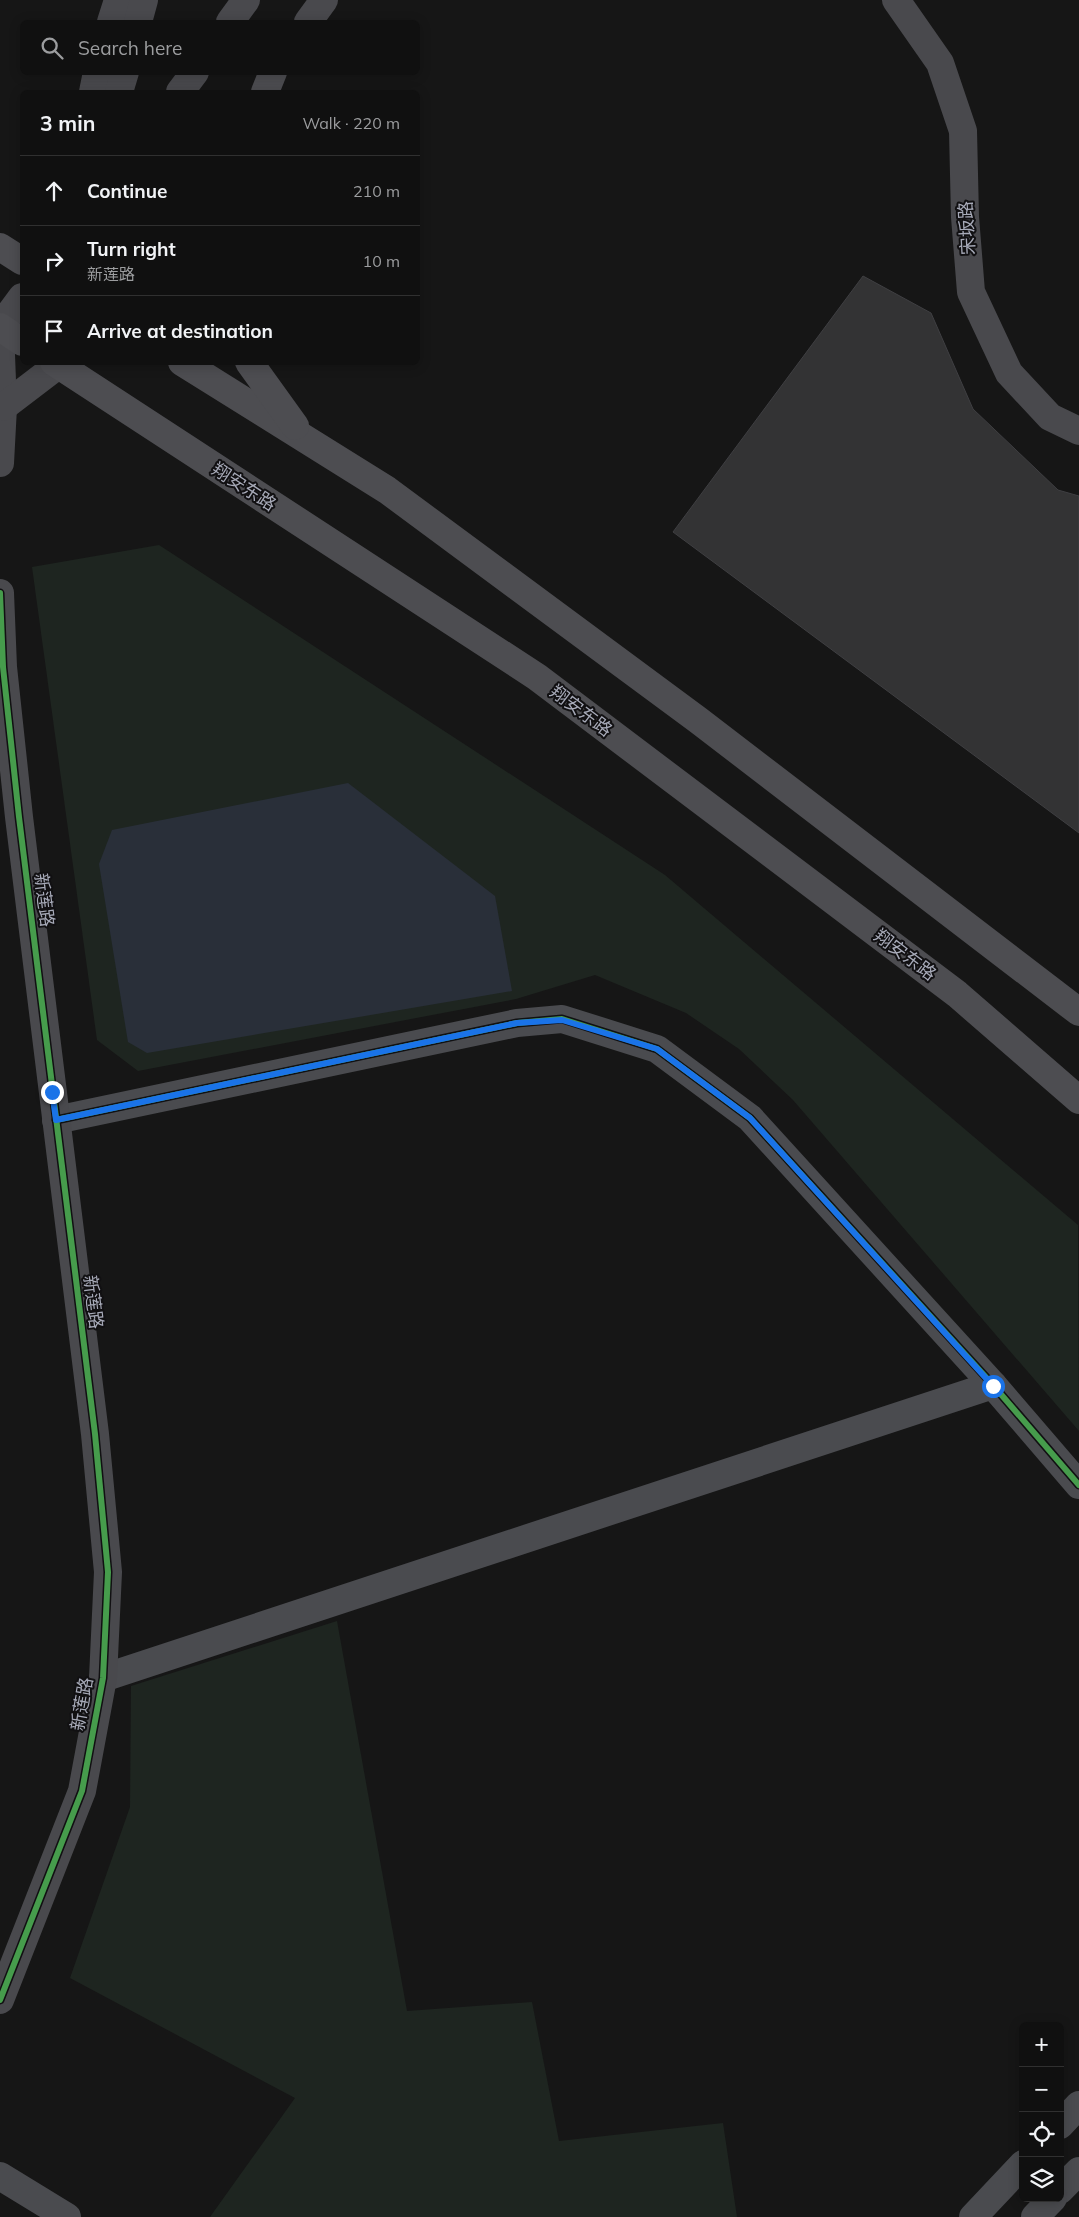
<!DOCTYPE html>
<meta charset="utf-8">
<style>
body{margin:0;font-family:Mulish,"Noto Sans SC",sans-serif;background:#1e1e1e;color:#f1f3f6}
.controls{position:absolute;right:15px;bottom:15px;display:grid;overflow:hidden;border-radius:8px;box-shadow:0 2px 12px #0003}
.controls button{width:45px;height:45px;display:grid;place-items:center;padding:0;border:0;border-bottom:1px solid #303030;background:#101010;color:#f1f3f6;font:25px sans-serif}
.stop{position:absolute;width:15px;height:15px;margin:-11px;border:4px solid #1a73e8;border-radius:50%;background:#fff}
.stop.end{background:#1a73e8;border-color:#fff;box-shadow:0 1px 5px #0008}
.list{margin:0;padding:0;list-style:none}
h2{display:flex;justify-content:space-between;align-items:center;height:65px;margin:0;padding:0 20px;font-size:21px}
h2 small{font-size:16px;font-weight:400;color:#9c9d9f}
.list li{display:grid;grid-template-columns:32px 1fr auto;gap:15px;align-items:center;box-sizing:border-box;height:70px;padding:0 20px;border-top:1px solid #303030}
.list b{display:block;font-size:19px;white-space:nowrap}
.list p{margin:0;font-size:16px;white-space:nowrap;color:#9c9d9f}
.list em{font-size:16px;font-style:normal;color:#9c9d9f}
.icon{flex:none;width:28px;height:28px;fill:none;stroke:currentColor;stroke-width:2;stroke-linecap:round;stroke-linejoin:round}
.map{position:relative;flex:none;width:1079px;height:2217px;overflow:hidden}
.search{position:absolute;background:#101010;box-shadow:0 2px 12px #0003;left:20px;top:20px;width:400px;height:55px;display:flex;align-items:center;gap:12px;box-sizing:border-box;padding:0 18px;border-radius:8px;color:#9c9d9f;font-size:19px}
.panel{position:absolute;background:#101010;box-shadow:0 2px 12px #0003;left:20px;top:90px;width:400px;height:275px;border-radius:8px}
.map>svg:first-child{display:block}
.green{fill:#1e2520}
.water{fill:#292f39}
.building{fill:#333334;stroke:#3f3f42}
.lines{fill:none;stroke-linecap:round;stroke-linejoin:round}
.street{stroke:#4a4b4f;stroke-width:28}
.secondary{stroke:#49494d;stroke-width:28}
.primary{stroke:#4d4d51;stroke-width:28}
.cycleway-casing{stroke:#111012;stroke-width:9}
.cycleway{stroke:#469c4c;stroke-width:6}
.route{stroke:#1a73e8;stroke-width:6}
.labels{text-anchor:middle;stroke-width:4;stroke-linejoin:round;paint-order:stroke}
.street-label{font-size:18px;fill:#a7aab8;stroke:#111012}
</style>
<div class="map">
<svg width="1079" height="2217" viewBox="0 0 1079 2217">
<rect width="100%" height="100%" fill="#161616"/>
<g class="green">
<path d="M159 545 665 875 1078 1225 1079 1431 793 1100 739 1049 686 1013 595 975 516 999 138 1071 97 1040 32 567Z"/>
<path d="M337 1621 407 2011 532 2002 559 2141 723 2123 737 2217H210L295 2098 70 1978 130 1807 131 1686Z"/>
</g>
<path class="water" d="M348 783 495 896 512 991 147 1053 128 1042 99 864 112 830Z"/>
<path class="building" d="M863 276 931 313 973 409 1058 490 1079 496V833L673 532Z"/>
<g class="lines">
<g class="street">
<path d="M56 1120 517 1023 562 1019 657 1049 750 1118 993 1385 1079 1485"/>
<path d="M103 1678 993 1385"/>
<path d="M1060 2125 1079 2105"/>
<path d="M0 2176 67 2217"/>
<path d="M1060 2190 1079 2171"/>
<path d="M973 2217 1023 2164"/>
<path d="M1035 2217 1053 2198"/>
</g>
<g class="secondary">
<path d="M896 0 940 63 963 131 965 217 971 292 1009 373 1050 417 1079 431"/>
<path d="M111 22 118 0"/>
<path d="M138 22 144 0"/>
<path d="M230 22 246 0"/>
<path d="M308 22 324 0"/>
<path d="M93 92 97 72"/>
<path d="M119 92 125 72"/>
<path d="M180 92 195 72"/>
<path d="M0 327 22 297"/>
<path d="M0 329 3 407 0 463"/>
<path d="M3 407 62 362"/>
<path d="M0 593 3 667 19 817 95 1434 108 1572 103 1678 82 1791 0 2000"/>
</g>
<g class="primary">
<path d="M265 92 273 72"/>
<path d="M0 247 22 261"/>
<path d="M0 327 22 342"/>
<path d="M54 362 537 677 957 994 1079 1100"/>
<path d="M182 362 387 490 698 720 1079 1012"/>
<path d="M249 362 295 426"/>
</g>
<g class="cycleway-casing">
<g id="cycleway">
<path d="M0 593 3 667 19 817 95 1434 108 1572 103 1678 82 1791 0 2000"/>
<path d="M56 1120 517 1023 562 1019 657 1049 750 1118 993 1385 1079 1485"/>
</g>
</g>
<use href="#cycleway" class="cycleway"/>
</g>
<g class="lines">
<path class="route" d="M52 1092 56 1120 517 1023 562 1020 657 1049 750 1118 993 1386"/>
</g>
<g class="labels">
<g class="street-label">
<text transform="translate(967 228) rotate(-93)" y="6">宋坂路</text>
<text transform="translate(244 487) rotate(33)" y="6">翔安东路</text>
<text transform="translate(581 711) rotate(37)" y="6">翔安东路</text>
<text transform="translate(44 900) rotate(83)" y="6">新莲路</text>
<text transform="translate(905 955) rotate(37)" y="6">翔安东路</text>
<text transform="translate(93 1302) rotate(83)" y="6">新莲路</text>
<text transform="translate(82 1704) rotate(-80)" y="6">新莲路</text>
</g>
</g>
</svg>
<div class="controls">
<button>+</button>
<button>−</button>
<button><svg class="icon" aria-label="locate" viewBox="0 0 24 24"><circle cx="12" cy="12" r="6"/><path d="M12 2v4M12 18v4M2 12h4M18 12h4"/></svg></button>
<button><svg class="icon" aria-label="layers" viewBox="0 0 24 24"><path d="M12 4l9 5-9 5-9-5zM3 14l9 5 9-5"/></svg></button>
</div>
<div class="stop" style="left:993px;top:1386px"></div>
<div class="stop end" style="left:52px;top:1092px"></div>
<div class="search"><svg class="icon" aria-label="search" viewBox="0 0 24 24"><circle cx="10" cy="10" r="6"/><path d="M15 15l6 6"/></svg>Search here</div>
<section class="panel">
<h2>3 min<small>Walk · 220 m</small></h2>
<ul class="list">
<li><svg class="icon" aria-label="ahead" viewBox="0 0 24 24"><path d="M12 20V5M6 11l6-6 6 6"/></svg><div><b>Continue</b></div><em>210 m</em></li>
<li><svg class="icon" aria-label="right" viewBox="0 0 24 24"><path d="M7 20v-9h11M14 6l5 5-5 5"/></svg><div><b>Turn right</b><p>新莲路</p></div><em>10 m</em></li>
<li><svg class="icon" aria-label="arrive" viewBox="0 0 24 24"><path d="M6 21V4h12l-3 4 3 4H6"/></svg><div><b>Arrive at destination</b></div></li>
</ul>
</section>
</div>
